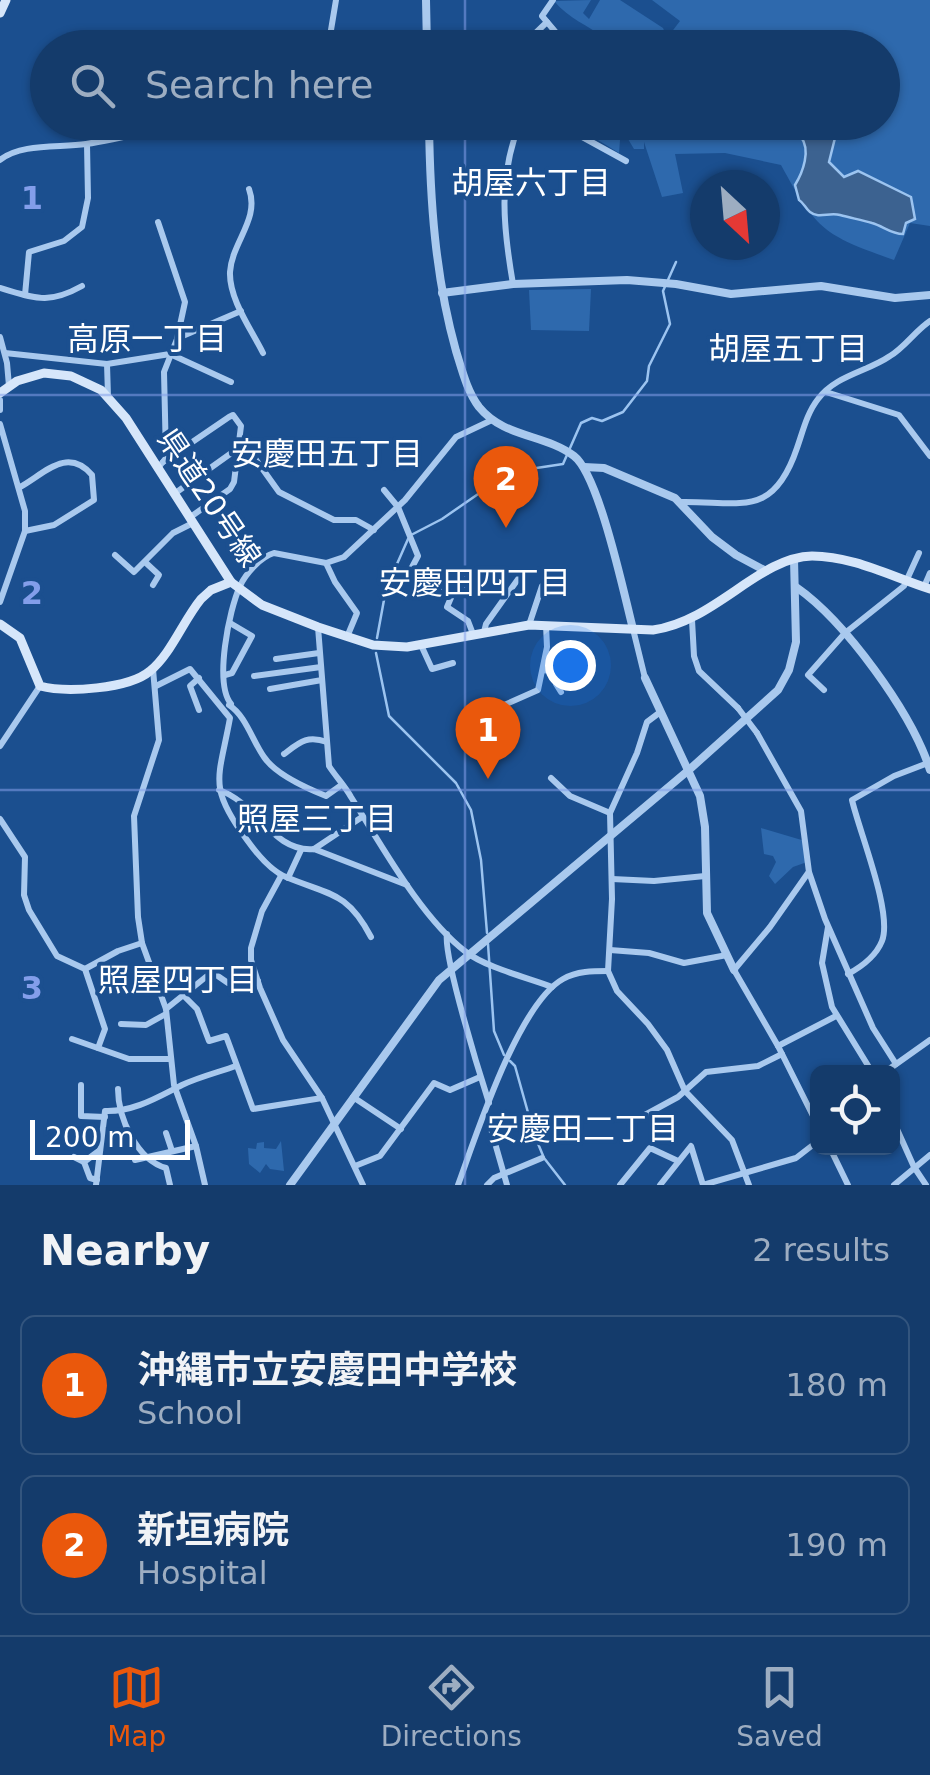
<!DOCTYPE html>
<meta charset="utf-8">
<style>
body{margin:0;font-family:"DejaVu Sans","Noto Sans JP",sans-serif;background:#214673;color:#f1f3f6}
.controls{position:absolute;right:30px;bottom:30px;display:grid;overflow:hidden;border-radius:15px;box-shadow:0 2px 8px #0004}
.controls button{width:90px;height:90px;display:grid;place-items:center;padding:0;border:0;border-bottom:2px solid #33557e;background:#143b6b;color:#f1f3f6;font:50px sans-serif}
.compass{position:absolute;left:690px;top:170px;width:90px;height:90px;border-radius:50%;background:#143b6b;box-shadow:0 2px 8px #0004;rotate:154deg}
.scale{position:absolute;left:30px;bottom:25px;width:160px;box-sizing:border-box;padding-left:10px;border:5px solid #fff;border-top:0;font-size:28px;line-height:35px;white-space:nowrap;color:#fff;-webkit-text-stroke:8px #1b4f8f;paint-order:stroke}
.you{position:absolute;left:570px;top:665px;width:35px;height:35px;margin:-25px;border:8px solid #fff;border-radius:50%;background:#1a73e8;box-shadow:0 0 0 15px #1a73e833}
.badge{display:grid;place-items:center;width:65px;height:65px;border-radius:50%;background:#ea580c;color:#fff;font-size:32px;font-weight:700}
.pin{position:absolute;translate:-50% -82px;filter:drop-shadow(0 2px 5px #0008)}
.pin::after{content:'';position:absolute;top:52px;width:35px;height:30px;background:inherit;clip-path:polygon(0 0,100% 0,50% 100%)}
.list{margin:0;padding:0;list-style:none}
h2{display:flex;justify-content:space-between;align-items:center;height:130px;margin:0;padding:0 40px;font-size:42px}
h2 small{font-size:32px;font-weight:400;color:#9dadc1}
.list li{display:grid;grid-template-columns:65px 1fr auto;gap:30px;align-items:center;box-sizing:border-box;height:140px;margin:0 20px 20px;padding:0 20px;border:2px solid #33557e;border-radius:15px}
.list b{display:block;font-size:38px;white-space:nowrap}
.list p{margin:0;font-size:32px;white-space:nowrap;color:#9dadc1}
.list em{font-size:32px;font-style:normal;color:#9dadc1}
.icon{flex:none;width:55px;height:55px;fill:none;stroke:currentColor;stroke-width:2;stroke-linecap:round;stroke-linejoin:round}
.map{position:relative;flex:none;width:930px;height:1185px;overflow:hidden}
.search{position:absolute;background:#143b6b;box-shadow:0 2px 8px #0004;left:30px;right:30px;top:30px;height:110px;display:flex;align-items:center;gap:25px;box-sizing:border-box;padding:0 35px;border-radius:55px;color:#9dadc1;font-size:38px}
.sheet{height:450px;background:#143b6b}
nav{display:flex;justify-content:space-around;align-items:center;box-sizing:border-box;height:140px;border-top:2px solid #33557e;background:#143b6b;font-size:28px;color:#9dadc1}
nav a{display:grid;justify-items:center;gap:5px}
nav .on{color:#ea580c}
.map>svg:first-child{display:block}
.green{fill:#2e69ad}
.water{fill:#3c6290;stroke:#9cc4f0;stroke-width:2.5}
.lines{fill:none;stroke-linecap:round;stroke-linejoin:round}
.stream{stroke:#9cc4f0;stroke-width:2.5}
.minor{stroke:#a9c9ee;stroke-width:6}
.tertiary{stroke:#a9c9ee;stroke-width:8}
.secondary{stroke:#d6e6fa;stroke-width:9}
.minor-bridge{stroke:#a9c9ee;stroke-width:6}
.grid{fill:none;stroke:#839eea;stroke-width:2.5;stroke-opacity:0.55}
.labels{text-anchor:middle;stroke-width:8;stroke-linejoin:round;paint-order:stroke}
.street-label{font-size:30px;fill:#fff;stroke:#1b4f8f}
.neighbourhood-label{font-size:32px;fill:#fff;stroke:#1b4f8f}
.grid-label{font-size:32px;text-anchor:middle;font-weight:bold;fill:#839eea;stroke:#1b4f8f;stroke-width:8;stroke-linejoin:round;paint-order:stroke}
</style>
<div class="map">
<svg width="930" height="1185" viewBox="0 0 930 1185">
<rect width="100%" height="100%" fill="#1b4f8f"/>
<g class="green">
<path d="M591 0 583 13 589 19 600 0H620L663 28 667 38 680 21 652 0H930V226L910 223 894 260C824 235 817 231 781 165L725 153 675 154 683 193 662 197 644 142V149H634L628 139 620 140 619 153 593 137 598 123H634L639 132 636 123 882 122V48L660 47 657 38 647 35 632 39 615 35 613 47H605L604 38C588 25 569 19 554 1Z"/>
<path d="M591 289 589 331 531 330 529 290Z"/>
<path d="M761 828 805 841 807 862 793 867 775 884 769 876 776 862 773 856 764 854Z"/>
<path d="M281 1141 284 1171 270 1169 266 1164 260 1173 249 1164 248 1148 256 1149 257 1143 264 1142V1148L276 1149Z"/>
</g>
<path class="water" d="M809 123H877V125L854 132 852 137 835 138 829 162 844 177 858 171 911 197 915 219 906 223 903 234C891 234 883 226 872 223 862 220 851 218 840 215 829 212 819 219 810 212 805 208 804 203 799 200L795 185C803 172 811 150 801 137Z"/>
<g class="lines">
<g class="stream">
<path d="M413 534 442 519 510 472 563 464 581 423 592 418 602 421 623 412 647 381 649 366 670 324 663 291 676 262"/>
<path d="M377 638 386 589 408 539"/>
<path d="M376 653 389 716 456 783 471 810 481 860 487 933"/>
<path d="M488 944 494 1031 504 1055"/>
<path d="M510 1061 515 1066 534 1134 544 1158 565 1185"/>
</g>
<g class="minor">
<path d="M553 0 542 16 569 48"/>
<path d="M531 37 537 45"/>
<path d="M328 48 336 0"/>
<path d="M520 48 547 22"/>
<path d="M555 122 626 161"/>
<path d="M0 160C21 143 59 148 86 144 120 139 154 129 188 122"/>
<path d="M249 189C260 219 232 242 230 272 229 299 251 329 263 353"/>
<path d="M513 284C503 226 498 178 520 122"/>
<path d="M0 288C35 298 48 305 82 286"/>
<path d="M25 295 29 252 64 241 82 227 88 198 87 144"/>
<path d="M0 337 7 363 9 386"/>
<path d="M178 338 241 311"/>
<path d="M5 353 107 364 170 354 231 382"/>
<path d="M107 364 108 396"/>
<path d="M826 392 899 415 930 456"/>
<path d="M0 400V410"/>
<path d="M0 424 25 511V531L0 602"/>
<path d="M237 452 254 457 279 492 334 520H356L374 530"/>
<path d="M163 462 229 417 233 415 241 426 234 482 230 489 189 518"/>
<path d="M158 468 166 458 164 372 177 339 185 302 158 222"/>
<path d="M20 487C44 474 67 446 92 475L94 500 54 525 25 531"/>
<path d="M384 490 398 507 418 556 411 569 453 593 447 607 468 621 473 634"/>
<path d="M174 494 237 449"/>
<path d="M681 502C741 501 773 519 797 448 803 431 807 413 818 399 836 375 867 372 890 356 905 347 915 331 930 321"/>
<path d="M115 555 134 572 173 533 191 524"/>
<path d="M145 562 159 575 153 585"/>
<path d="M326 563 335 582 357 613 347 637"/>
<path d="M924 587 930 573"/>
<path d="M692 620 694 656 699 671 738 708"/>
<path d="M529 625 542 586"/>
<path d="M318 627 329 766C336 777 345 786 351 797 381 844 421 918 466 952 485 967 528 978 552 987"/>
<path d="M633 629 645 678"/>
<path d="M484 632 486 624 521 575"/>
<path d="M421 645 432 669 453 663"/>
<path d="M276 659 319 653"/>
<path d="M153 669 159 740 134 816 138 917 142 943 166 1009 174 1085 196 1146 205 1185"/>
<path d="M543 670 557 672 556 684 561 692"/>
<path d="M225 675 232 673 252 636 230 623"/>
<path d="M254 676 321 667"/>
<path d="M199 678 190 686 199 710"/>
<path d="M156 686 190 669 230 718C219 779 207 786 247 840 257 854 271 871 286 877 329 895 347 891 371 937"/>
<path d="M270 689 322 680"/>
<path d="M824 690 808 675 845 633 904 586 919 553"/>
<path d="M231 704C214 683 229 610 240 586 246 573 261 557 274 553L326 563 344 557 405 500 456 437 492 420"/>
<path d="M229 705C246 716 252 740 264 757 276 775 306 788 326 796L340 786"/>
<path d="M502 706 538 690 547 647 546 625"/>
<path d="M659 713 647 722 637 753 610 813 612 899 608 971 617 991 648 1024 667 1050 685 1091 732 1140 749 1185"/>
<path d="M757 733 801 811 809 872 825 919 873 1028 896 1064"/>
<path d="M0 746 40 686"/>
<path d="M284 754C300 742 307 735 327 742"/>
<path d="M551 778 570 796 610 813"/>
<path d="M219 790C256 802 273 853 314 849L407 885"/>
<path d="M0 819 25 857 24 895 29 910 57 956 85 969 105 1029 98 1048"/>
<path d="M314 849 362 817"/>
<path d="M808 873 770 927 734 970 778 1046 818 1126"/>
<path d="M281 876 262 911 251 948V960L260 988 283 1040 322 1098 363 1185"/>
<path d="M288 878 301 850"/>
<path d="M612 879 654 881 705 876"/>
<path d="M828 927 822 963 832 1007 872 1072"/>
<path d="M447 934C443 956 480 1075 489 1103"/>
<path d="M610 950 649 953 684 963 727 955"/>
<path d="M85 969 118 951 142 943"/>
<path d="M848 974C861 967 876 956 882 941 893 913 859 831 852 800L894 776 928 763"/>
<path d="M183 995 197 1009 209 1041 226 1036 253 1109 322 1098"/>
<path d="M166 1009 212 972 228 983 258 981"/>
<path d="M121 1024 146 1025 164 1015"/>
<path d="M72 1039 129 1059H170"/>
<path d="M778 1046 836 1016"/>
<path d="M885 1072 930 1040"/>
<path d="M81 1085V1116L105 1117"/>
<path d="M118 1089C118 1118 137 1160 166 1168L170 1185"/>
<path d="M353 1097 401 1129"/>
<path d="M643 1116 678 1097 706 1072 758 1066 782 1054"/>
<path d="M892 1118 914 1167 926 1185"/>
<path d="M491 1129 507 1185"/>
<path d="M166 1133 172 1151"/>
<path d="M830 1148 848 1185"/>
<path d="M74 1157 84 1162"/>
<path d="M135 1160 196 1146"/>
<path d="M355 1166 380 1156 434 1083 450 1090 480 1077"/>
<path d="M97 1180 90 1178 84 1162 100 1150"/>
<path d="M96 1185 105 1111C134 1112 158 1097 182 1085 199 1077 219 1072 236 1066"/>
<path d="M458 1185C476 1136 518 1004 563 979 577 971 593 971 608 971"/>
<path d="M487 1185 494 1178 542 1158"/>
<path d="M620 1185 650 1148 678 1161"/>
<path d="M660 1185 691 1146 703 1185 796 1158 818 1141"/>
<path d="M894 1185 930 1155"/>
</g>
<g class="tertiary">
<path d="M426 0 427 48"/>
<path d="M429 122C430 200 435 276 456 351 462 370 467 391 479 407 504 438 545 434 574 456 599 475 624 594 633 629"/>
<path d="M442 293 513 284 627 280 676 284 731 294 821 286 895 298 930 295"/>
<path d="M584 467 604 468 675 498 712 537 736 555 766 571"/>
<path d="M796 587C845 621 912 713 930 770"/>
<path d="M645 678 700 796 705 827 707 913 734 970"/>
<path d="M290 1185 439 980 690 769 778 690 789 670 796 642 794 559"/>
</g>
<g class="secondary">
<path d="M0 13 6 0"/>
<path d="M0 393 17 381 44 373 71 376 101 390 126 418 231 582 262 605 318 627 373 645 407 647 529 625 653 630C716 621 759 557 812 556 853 556 892 577 930 589"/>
<path d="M0 624 20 638 40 686C66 693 129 689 150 671 171 654 183 621 201 599L211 590 231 582"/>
</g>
<path class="minor-bridge" d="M738 708 757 733"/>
</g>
<path class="grid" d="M465 0V48M465 122V1185M0 395H930M0 790H930"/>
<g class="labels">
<g class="street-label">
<text transform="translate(209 498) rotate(56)" y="10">県道20号線</text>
</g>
<g class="neighbourhood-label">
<text x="531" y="194">胡屋六丁目</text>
<text x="147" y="350">高原一丁目</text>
<text x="788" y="360">胡屋五丁目</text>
<text x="327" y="465">安慶田五丁目</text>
<text x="475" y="594">安慶田四丁目</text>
<text x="317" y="830">照屋三丁目</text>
<text x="178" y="991">照屋四丁目</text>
<text x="583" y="1140">安慶田二丁目</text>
</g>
</g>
<g class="grid-label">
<text x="32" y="209">1</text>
<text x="32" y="604">2</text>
<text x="32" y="999">3</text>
</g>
</svg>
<div class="controls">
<button><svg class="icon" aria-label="locate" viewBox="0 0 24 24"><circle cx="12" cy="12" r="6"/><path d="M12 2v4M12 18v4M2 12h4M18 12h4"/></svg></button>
</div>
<svg class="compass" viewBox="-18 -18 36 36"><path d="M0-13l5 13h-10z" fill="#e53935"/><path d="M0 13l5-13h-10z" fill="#9dadc1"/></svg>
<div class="scale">200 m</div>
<div class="you"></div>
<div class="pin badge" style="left:488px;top:779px">1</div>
<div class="pin badge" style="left:506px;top:528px">2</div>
<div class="search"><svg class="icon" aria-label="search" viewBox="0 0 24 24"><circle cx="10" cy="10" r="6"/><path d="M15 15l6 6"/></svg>Search here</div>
</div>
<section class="sheet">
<h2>Nearby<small>2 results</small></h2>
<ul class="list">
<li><span class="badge">1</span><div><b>沖縄市立安慶田中学校</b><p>School</p></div><em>180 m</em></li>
<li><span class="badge">2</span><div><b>新垣病院</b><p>Hospital</p></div><em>190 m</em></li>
</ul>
</section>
<nav>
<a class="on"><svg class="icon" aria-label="map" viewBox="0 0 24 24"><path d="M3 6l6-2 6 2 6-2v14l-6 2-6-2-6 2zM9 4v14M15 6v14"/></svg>Map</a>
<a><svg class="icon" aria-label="directions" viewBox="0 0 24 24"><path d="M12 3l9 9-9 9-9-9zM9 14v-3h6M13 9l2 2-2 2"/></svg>Directions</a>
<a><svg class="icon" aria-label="saved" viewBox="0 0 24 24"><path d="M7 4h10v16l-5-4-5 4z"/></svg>Saved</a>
</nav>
